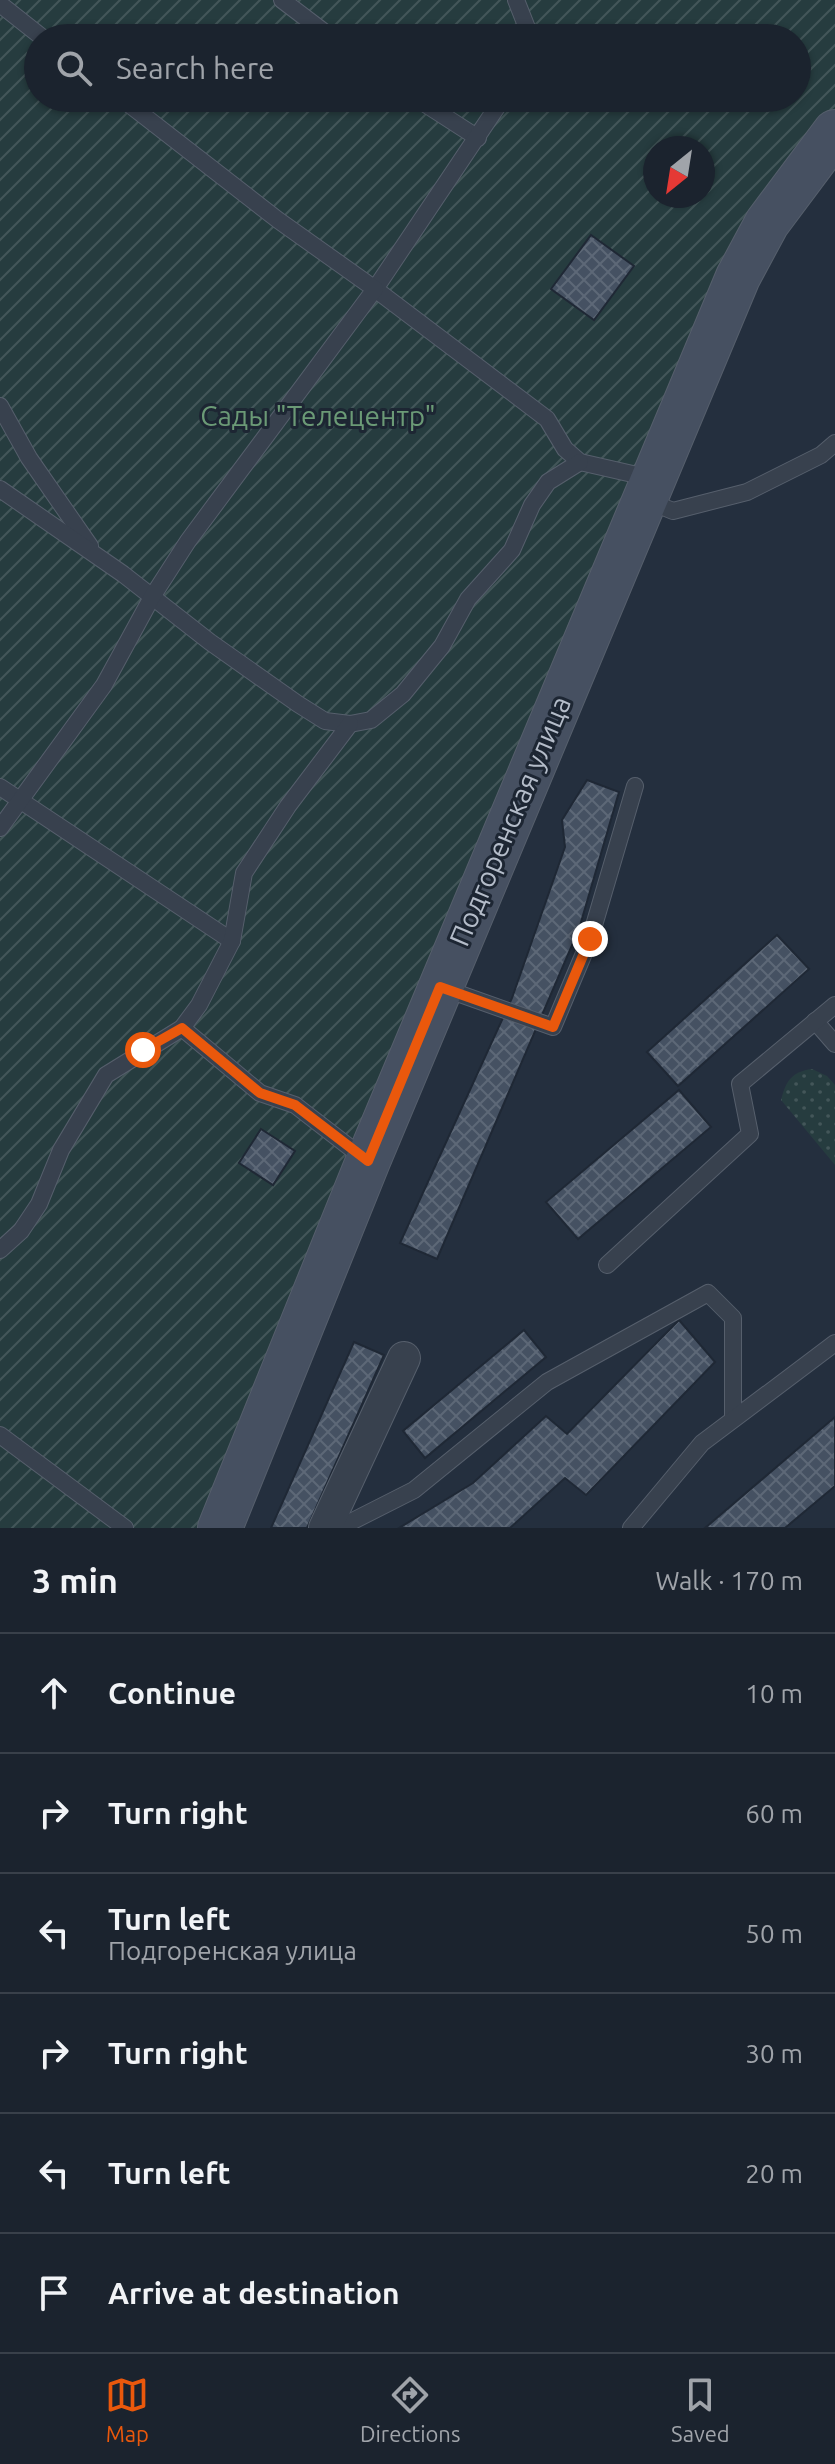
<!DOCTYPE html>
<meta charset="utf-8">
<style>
body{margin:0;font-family:Ubuntu,sans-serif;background:#242b36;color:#f1f3f6}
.compass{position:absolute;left:643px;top:136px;width:72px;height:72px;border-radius:50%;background:#1b232e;box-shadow:0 2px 6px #0004;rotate:210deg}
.stop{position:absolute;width:24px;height:24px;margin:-18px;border:6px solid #ea580c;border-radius:50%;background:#fff}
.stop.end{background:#ea580c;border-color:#fff;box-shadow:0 2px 8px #0008}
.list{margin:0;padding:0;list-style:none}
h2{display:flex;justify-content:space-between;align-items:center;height:104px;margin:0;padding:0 32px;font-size:34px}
h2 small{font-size:26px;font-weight:400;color:#a0a4aa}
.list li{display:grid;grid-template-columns:52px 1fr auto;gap:24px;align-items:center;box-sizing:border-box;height:120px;padding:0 32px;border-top:2px solid #39404a}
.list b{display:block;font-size:30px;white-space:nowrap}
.list p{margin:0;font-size:26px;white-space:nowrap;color:#a0a4aa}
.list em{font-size:26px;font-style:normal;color:#a0a4aa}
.icon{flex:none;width:44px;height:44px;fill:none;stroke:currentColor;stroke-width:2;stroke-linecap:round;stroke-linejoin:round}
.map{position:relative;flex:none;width:835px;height:1528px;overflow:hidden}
.search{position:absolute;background:#1b232e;box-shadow:0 2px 6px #0004;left:24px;right:24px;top:24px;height:88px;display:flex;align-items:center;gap:20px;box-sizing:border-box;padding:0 28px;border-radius:44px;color:#a0a4aa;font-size:30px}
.sheet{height:824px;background:#1b232e}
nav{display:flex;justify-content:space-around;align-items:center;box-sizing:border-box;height:112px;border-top:2px solid #39404a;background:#1b232e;font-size:22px;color:#a0a4aa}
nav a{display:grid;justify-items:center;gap:4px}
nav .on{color:#ea580c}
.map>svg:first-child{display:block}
.park{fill:url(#park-dots)}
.garden{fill:url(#garden-furrows);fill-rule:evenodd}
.building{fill:url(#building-cross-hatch);stroke:#1f2835;stroke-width:2}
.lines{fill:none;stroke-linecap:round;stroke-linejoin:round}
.lane-casing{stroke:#565f6c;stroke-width:18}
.street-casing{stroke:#565f6c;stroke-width:34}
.secondary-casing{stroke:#565f6c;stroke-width:46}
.lane{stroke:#38414e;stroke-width:16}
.street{stroke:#38414e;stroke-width:32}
.secondary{stroke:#465061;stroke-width:44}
.route{stroke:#ea580c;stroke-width:10}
.labels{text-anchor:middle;stroke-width:6;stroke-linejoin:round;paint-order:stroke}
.park-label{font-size:28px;fill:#6b9a76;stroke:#1d2633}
.street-label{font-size:28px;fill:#b4bcc9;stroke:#1d2633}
</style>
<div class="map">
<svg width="835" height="1528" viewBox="0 0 835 1528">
<defs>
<pattern id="park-dots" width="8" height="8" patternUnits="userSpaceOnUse" patternTransform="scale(2)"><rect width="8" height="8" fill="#263c3f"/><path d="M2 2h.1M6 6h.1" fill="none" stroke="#435659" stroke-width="1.8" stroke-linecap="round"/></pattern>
<pattern id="garden-furrows" width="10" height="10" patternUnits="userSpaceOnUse" patternTransform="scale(2)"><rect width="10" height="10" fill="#263c3f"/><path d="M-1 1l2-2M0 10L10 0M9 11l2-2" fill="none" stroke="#435659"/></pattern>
<pattern id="building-cross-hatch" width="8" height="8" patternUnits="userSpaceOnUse" patternTransform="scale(2)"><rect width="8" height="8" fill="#455162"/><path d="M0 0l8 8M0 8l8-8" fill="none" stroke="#5d6877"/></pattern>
</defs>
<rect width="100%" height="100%" fill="#242f3e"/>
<path class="park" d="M812 1069 827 1076 835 1085V1165L781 1100C786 1080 792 1072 812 1069Z"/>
<path class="garden" d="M0 0H835V112L751 211 412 999 203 1528H0ZM38 38H797V98H38ZM655 148H703V196H655Z"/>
<g class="building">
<path d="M591 235 634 266 594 320 551 289Z"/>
<path d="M587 780 619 792 579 929 437 1259 400 1243 512 998 565 847 562 820Z"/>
<path d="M777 935 809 969 678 1086 647 1052Z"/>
<path d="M679 1090 711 1127 578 1239 546 1202Z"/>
<path d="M261 1129 295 1151 273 1185 239 1163Z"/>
<path d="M679 1320 715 1362 586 1495 565 1478 510 1528H399L473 1483 546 1416 567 1434Z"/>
<path d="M524 1330 546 1357 425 1458 403 1431Z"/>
<path d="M354 1342 384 1355 307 1528H271Z"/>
<path d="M835 1417V1486L785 1528H705Z"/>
</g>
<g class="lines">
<g class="lane-casing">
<g id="lane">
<path d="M282 0 332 38"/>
<path d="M516 0 531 38"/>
<path d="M0 4 43 38"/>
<path d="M416 98 478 138"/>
<path d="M503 98 375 289 547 419 565 449 580 462 650 478"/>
<path d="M0 406 29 458 90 546"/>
<path d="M0 489 123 574 210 642 298 704 325 721 350 724 371 720 403 694 442 646 468 599 512 550 532 505 548 482 580 462"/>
<path d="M646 500 673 511 747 492 821 455 835 443"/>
<path d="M0 787 232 941"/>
<path d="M0 828 104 685 152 597 188 541 375 289 278 220 121 98"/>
<path d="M443 988 553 1027 590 939 635 786"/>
<path d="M815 1021 835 1044"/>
<path d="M182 1028 260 1093 295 1105 366 1160"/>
<path d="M0 1250 21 1231 39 1204 61 1150 106 1075 182 1028 199 1005 232 941 244 873 288 806 350 724"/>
<path d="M607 1265 750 1134 740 1084 835 1005"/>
<path d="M0 1435 125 1528"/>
<path d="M339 1528 414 1490 547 1382 708 1293 733 1318V1419"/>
<path d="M631 1528 702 1443 835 1343"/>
</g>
</g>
<g class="street-casing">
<path id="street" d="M325 1528 404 1358"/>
</g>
<g class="secondary-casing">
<path id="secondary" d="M220 1528 368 1161 738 277 767 223 835 132"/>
</g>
<use href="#lane" class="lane"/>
<use href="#street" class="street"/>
<use href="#secondary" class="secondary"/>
</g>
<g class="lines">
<path class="route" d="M143 1050 182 1028 260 1093 295 1105 368 1161 440 987 553 1027 590 939"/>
</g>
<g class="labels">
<g class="park-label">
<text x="318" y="426">Сады "Телецентр"</text>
</g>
<g class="street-label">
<text transform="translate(510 821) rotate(-67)" y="10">Подгоренская улица</text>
</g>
</g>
</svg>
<svg class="compass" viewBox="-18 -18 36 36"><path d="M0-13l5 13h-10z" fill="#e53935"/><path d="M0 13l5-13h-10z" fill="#a0a4aa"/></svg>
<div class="stop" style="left:143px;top:1050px"></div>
<div class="stop end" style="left:590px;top:939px"></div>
<div class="search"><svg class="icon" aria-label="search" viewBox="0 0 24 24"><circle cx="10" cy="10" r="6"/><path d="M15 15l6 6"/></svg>Search here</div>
</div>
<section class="sheet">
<h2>3 min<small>Walk · 170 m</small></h2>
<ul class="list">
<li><svg class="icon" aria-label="ahead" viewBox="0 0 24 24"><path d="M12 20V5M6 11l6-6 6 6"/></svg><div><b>Continue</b></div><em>10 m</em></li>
<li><svg class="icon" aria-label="right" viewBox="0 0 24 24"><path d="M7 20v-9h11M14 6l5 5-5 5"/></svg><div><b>Turn right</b></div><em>60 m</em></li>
<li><svg class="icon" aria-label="left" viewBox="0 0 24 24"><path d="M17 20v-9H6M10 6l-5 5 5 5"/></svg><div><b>Turn left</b><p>Подгоренская улица</p></div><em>50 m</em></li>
<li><svg class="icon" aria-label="right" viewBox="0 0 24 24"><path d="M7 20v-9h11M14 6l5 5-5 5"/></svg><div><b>Turn right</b></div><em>30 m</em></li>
<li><svg class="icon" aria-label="left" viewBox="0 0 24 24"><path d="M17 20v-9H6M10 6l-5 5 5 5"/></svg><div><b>Turn left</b></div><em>20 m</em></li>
<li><svg class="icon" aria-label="arrive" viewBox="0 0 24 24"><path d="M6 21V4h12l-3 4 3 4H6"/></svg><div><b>Arrive at destination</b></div></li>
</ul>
</section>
<nav>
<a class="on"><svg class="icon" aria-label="map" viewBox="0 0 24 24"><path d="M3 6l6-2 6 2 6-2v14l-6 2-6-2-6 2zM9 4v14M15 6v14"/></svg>Map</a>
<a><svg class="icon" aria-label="directions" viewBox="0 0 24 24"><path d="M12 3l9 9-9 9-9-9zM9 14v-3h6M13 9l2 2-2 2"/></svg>Directions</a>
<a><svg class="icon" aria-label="saved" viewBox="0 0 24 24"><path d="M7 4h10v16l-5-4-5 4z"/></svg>Saved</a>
</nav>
